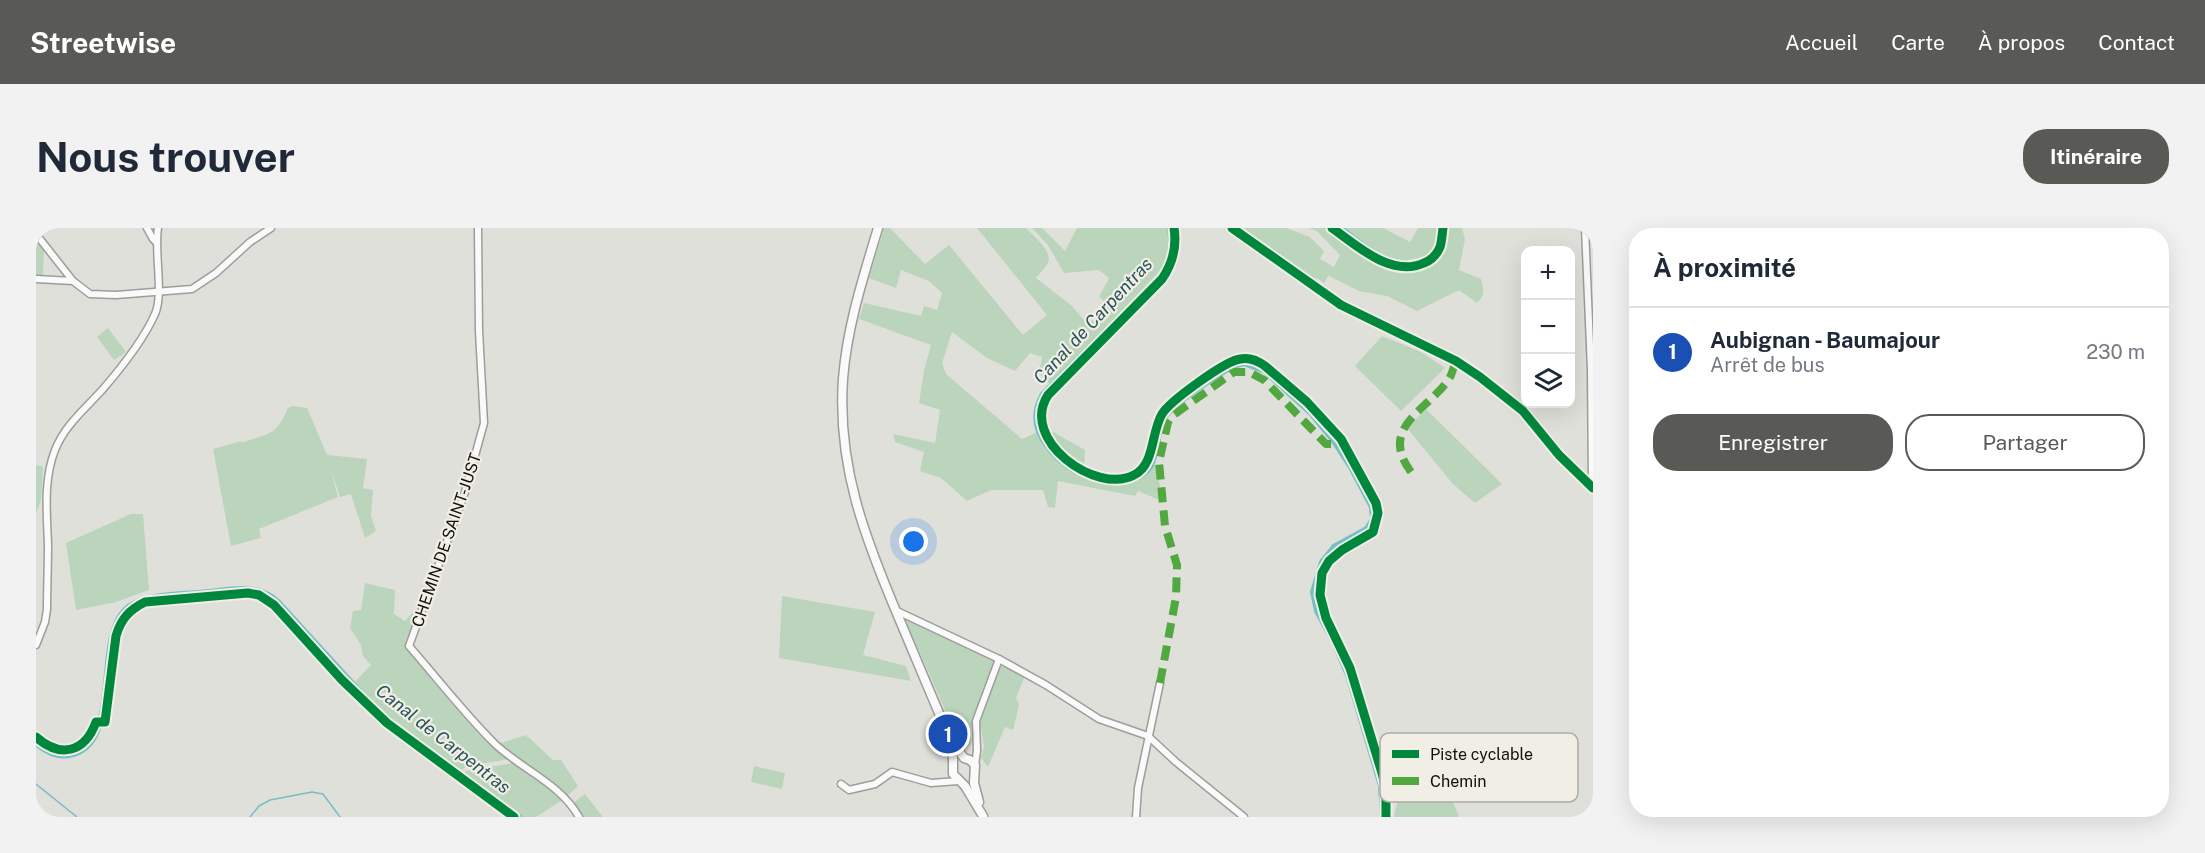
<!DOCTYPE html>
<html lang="fr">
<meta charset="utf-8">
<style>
body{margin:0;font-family:"Public Sans",sans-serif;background:#f2f2f3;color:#1f2937}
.controls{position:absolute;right:18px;top:18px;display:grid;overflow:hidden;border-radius:12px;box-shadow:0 6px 24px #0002}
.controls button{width:54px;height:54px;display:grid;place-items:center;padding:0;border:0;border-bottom:2px solid #e0e1e3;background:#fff;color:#1f2937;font:30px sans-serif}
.you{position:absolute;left:878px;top:314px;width:21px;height:21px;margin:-15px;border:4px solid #fff;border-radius:50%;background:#1a73e8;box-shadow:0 0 0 9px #1a73e833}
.badge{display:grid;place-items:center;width:39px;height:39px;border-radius:50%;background:#595955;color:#fff;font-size:20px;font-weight:700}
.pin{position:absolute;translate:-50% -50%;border:3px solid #fff;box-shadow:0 2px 6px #0006}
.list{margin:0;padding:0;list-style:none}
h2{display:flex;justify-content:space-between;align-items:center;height:78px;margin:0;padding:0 24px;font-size:26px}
h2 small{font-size:20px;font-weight:400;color:#747a83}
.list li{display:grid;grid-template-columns:39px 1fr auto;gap:18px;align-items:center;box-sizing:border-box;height:90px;padding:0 24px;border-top:2px solid #e0e1e3}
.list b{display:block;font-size:22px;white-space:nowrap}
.list p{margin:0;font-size:20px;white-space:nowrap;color:#747a83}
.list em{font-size:20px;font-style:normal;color:#747a83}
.actions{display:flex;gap:12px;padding:18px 24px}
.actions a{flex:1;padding:14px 0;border:2px solid #595955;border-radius:24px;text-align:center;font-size:21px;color:#595955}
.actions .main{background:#595955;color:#fff}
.icon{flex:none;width:33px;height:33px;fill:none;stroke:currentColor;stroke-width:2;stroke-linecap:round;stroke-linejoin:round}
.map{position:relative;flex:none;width:1557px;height:589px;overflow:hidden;border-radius:24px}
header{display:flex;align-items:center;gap:36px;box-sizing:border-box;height:84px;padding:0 30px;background:#595955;color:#fff}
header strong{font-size:28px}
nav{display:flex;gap:33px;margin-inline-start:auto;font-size:21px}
.intro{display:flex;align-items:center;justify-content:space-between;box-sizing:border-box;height:144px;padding:0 36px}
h1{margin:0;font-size:42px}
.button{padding:15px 27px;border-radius:24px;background:#595955;color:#fff;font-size:21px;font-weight:700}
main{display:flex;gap:36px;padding:0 36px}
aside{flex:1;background:#fff;border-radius:24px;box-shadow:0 6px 24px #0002}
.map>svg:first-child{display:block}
.green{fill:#bbd4bc}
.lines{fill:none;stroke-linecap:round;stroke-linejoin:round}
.stream{stroke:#76bec5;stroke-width:1.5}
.canal{stroke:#76bec5;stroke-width:6}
.street-casing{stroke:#9d9d99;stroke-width:9}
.secondary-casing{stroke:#9d9d99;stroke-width:11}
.street{stroke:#fafafa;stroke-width:6}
.secondary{stroke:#fafafa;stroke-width:8}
.quiet{stroke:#51a841;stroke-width:8;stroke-dasharray:15 8;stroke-linecap:butt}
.cycleway-casing{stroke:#f0eee5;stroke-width:13}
.cycleway{stroke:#00873e;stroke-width:9}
.labels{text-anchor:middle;stroke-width:4.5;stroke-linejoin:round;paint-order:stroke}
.street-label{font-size:16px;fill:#11100d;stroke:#f0eee5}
.water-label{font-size:18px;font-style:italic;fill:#28555b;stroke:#f0eee5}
.key{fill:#f0eee5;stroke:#adaba4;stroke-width:1.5}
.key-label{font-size:16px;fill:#11100d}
</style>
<header>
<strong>Streetwise</strong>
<nav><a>Accueil</a><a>Carte</a><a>À propos</a><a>Contact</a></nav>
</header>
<div class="intro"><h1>Nous trouver</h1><a class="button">Itinéraire</a></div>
<main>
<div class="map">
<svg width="1557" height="589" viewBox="0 0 1557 589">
<rect width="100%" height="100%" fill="#e0e0db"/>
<g class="green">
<path d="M848 0H854L889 36 913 17 987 107 1011 87 941 0H990C997 8 1017 22 1012 35 1009 40 1003 46 1000 50L1036 78 1052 97 1072 76 1063 69 1073 50 1063 42 1028 45 1012 17 996 0H1006L1029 23 1041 0H1132L1133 26 1128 39 1016 155H1011L1003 145 1006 129 994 125 979 143 951 130 916 104 906 135 910 146 986 211 1010 200 1049 222 1048 242 1077 249 1095 246 1104 235 1121 237 1126 273 1102 263 1099 268 1022 253 1019 280 1012 279 1007 262H955L931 273 905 250 884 243 888 224 859 214 857 206 899 215 904 182 883 175 888 142 895 117 823 91 828 75 885 88 888 78 901 82 906 65 893 53 865 42 860 60 833 50Z"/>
<path d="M1198 0H1250L1274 9 1288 23 1284 31 1298 39 1304 27 1281 3 1272 0H1347L1374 14 1382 0H1426L1429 11 1423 42 1445 51C1448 62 1449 67 1441 75L1423 62 1381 83 1351 68 1323 63 1293 48V47L1288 55 1281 50 1276 54Z"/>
<path d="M0 10 8 23 7 50 0 48Z"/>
<path d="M72 100 90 124 78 132 61 109Z"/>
<path d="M1346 108 1385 124 1409 140 1365 183 1319 138Z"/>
<path d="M257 178 271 180 291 227 331 231 327 260 337 262 335 288 340 303 329 310 315 266 304 269 295 242 302 269 223 301 225 310 195 318 177 221 205 213 206 215C233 204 239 210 252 180Z"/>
<path d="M1390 181 1466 256 1439 275 1417 256 1371 200Z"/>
<path d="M0 237 7 239 5 272 0 286Z"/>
<path d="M95 286H107L113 362 80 374 40 382 30 315Z"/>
<path d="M329 355 359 362 358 386 369 393 382 379 384 380 371 418 474 531 431 538 424 543 355 489 317 456 335 437 327 428 325 417 314 400 317 383 325 382Z"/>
<path d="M746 368 839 384 827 427 870 438 875 453 743 430Z"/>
<path d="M872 390 959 431 935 500V516L930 522 917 500 870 393Z"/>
<path d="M966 438H972L989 448 980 470 983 477 977 502 969 499 952 539 945 530 948 519 944 493 961 443Z"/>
<path d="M490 507 517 532H525L542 558 532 567 524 559 462 516Z"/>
<path d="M477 535 520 562 528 571 500 589H487L428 546 430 543Z"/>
<path d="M718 538 749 545 746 561 715 554Z"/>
<path d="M1405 544 1423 589H1358L1364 561Z"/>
<path d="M549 566 567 589H546L538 574Z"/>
</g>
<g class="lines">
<g class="stream">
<path d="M0 556 41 589"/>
<path d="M214 589 223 578 234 572 276 564 287 566 304 589"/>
</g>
<g class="canal">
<path d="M1134 0C1137 19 1134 33 1123 50L1007 166C998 182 998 198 1008 213 1027 242 1062 260 1095 251 1103 249 1109 246 1114 239 1124 222 1119 198 1133 184 1149 167 1177 150 1197 138L1208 135 1229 143 1275 185 1298 213 1315 239 1336 279 1337 291 1331 301 1298 319 1286 334 1277 364 1281 383 1298 414 1312 447 1345 558 1347 589"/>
<path d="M1304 0C1318 10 1340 29 1355 34 1369 38 1390 35 1399 23 1403 16 1403 7 1404 0"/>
<path d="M0 515C10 524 20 529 33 527 87 519 57 414 89 382 106 365 149 367 173 364 198 361 222 356 242 374L336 477 362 499 483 589"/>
</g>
<g class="street-casing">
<g id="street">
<path d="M111 0 117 11 120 14"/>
<path d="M442 0 443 103 448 195 429 264 373 418C401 450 428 485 458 515 486 542 524 555 543 589"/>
<path d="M1196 0 1305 77 1420 133 1444 149 1487 183 1523 227 1557 260"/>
<path d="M1549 0 1555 142 1556 259"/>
<path d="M0 6 37 53"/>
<path d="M0 51 37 53 54 66 80 67 156 61 180 45 214 14 235 0"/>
<path d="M861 383 963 431 1010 457 1063 491 1112 508 1140 534 1208 589"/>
<path d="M0 417 9 394 11 381C11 360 12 338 12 317 11 285 7 253 19 222 29 197 49 181 67 161 86 139 107 113 119 86 128 66 118 24 122 0"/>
<path d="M939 537 941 523 940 493 963 431"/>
<path d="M805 556 813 562 839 556 856 544 895 555 922 553"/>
<path d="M1100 589 1102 560 1124 455"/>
</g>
</g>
<g class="secondary-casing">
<g id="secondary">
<path d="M842 0C827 50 811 99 807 151 801 238 829 310 862 388 879 428 895 467 912 506L917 530V546L929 558 947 588"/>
<path d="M917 514 928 530 934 532 939 537 938 555 943 574"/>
</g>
</g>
<use href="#street" class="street"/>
<use href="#secondary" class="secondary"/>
<g class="quiet">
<path d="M1375 244C1342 199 1391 183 1413 151 1417 145 1417 139 1420 133"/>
<path d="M1124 455 1140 369 1141 337 1129 298 1123 234 1132 194 1136 188 1198 144H1213L1228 152 1290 216H1298"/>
</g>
<g class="cycleway-casing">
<g id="cycleway">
<path d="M1138 0C1141 19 1137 35 1126 51L1012 167C983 212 1060 267 1098 247 1119 237 1115 204 1126 186 1134 173 1189 133 1204 131 1213 129 1221 132 1229 138L1271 174 1305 211 1340 275 1342 285 1337 304 1306 322 1293 333 1286 345 1284 367 1290 390 1314 440 1346 545 1350 561V589"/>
<path d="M1196 0 1305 77 1420 133 1444 149 1487 183 1523 227 1557 260"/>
<path d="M1296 0C1322 18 1355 50 1388 35 1396 32 1401 26 1404 19 1406 13 1406 6 1407 0"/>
<path d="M0 509C25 531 49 524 60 494H69L80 408C85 391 93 382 109 374L212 365 223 367 238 377 306 452 351 495 478 589"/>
</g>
</g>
<use href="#cycleway" class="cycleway"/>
</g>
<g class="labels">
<g class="street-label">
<text transform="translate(410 312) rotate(-71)" y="6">CHEMIN DE SAINT-JUST</text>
</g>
<g class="water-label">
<text transform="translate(1057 93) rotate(-47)" y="6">Canal de Carpentras</text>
<text transform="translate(407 511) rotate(38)" y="6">Canal de Carpentras</text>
</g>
</g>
<rect x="1344" y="505" width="198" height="69" rx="9" class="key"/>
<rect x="1356" y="522" width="27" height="8" fill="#00873e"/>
<rect x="1356" y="549" width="27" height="8" fill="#51a841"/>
<g class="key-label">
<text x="1394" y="532">Piste cyclable</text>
<text x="1394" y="559">Chemin</text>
</g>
</svg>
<div class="controls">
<button>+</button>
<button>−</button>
<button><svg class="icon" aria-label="layers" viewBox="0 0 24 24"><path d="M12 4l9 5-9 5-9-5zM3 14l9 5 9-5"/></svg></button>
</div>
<div class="you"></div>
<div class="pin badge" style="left:912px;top:506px;background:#1a4fb4">1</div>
</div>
<aside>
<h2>À proximité<small></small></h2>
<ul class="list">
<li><span class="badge" style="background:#1a4fb4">1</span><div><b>Aubignan - Baumajour</b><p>Arrêt de bus</p></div><em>230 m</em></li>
</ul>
<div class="actions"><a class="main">Enregistrer</a><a>Partager</a></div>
</aside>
</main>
